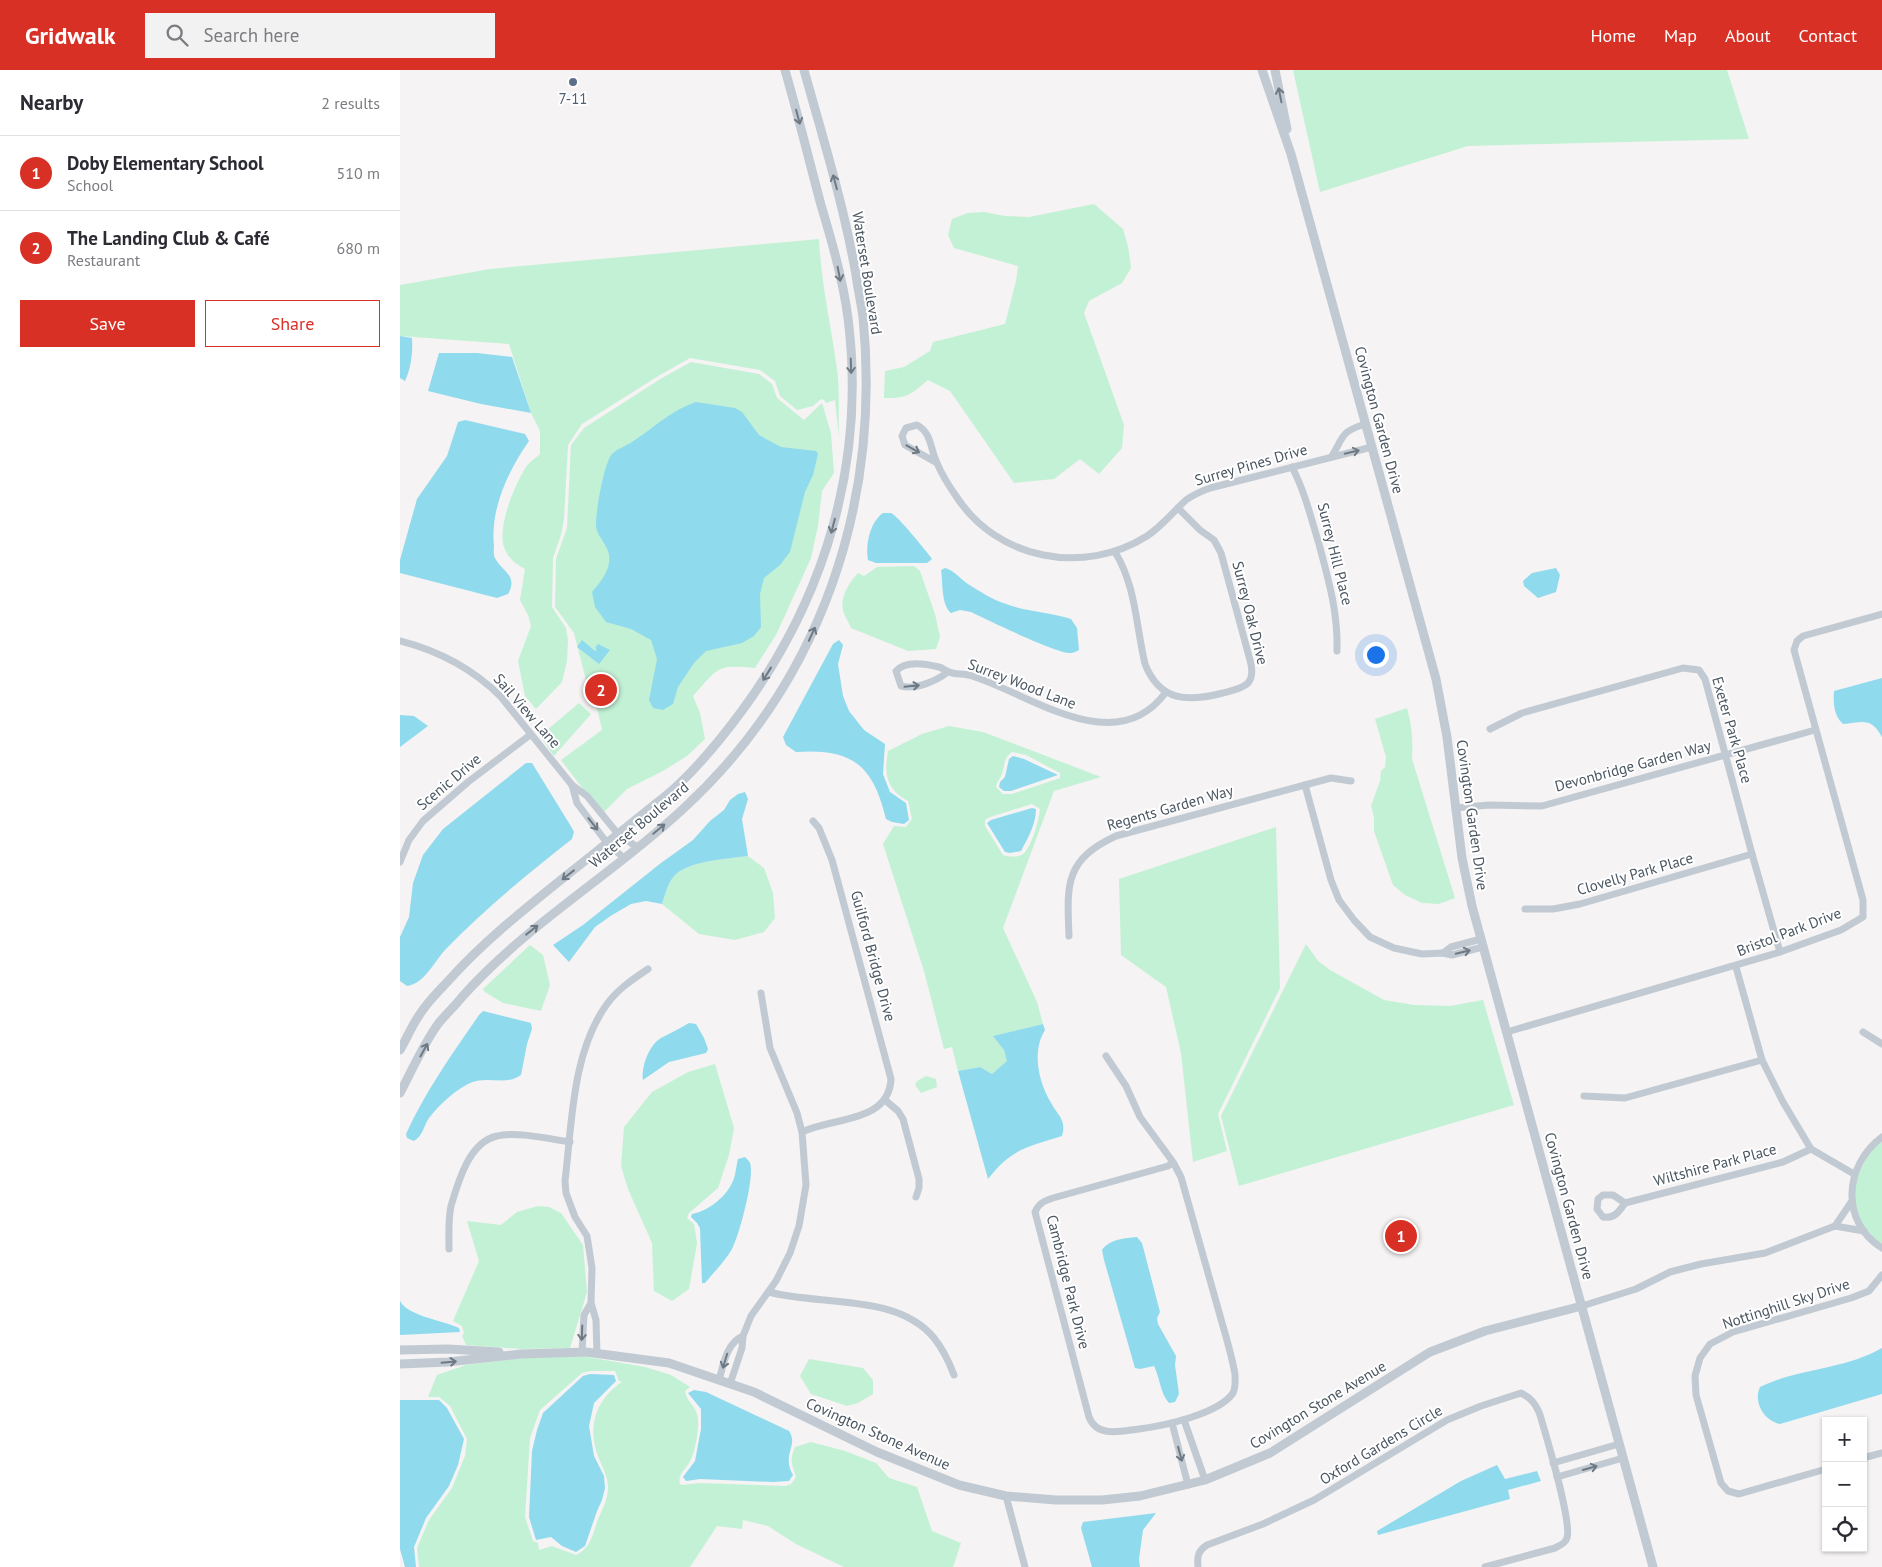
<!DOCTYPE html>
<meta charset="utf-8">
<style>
body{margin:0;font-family:"PT Sans",sans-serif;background:#f2f2f3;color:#2b2b33}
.controls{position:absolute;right:15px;bottom:15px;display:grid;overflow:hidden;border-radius:0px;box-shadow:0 1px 4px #0004}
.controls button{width:45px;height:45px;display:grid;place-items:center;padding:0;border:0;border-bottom:1px solid #e1e1e2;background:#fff;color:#2b2b33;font:25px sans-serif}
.you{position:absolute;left:975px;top:584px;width:18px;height:18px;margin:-12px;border:4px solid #fff;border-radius:50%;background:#1a73e8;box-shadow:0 0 0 8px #1a73e833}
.badge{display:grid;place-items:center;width:32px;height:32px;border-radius:50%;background:#d93025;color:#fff;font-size:16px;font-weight:700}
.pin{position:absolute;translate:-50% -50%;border:2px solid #fff;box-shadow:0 1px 5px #0006}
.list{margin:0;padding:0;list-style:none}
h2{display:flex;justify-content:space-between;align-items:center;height:65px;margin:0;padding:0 20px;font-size:21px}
h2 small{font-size:16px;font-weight:400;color:#7c7c81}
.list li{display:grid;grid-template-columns:32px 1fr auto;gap:15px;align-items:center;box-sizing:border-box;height:75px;padding:0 20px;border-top:1px solid #e1e1e2}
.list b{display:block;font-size:19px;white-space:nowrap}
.list p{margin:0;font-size:16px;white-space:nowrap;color:#7c7c81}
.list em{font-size:16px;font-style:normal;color:#7c7c81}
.actions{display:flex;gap:10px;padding:15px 20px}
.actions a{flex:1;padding:11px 0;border:1px solid #d93025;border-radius:0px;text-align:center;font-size:18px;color:#d93025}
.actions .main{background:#d93025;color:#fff}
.icon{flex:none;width:28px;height:28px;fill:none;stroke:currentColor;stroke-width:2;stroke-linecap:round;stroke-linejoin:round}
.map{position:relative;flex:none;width:1482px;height:1497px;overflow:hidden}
header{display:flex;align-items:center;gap:30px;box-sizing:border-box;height:70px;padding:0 25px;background:#d93025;color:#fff}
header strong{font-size:24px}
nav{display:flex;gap:28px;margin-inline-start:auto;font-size:18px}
.search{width:350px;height:45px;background:#f2f2f3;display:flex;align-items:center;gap:12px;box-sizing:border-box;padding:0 18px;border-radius:0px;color:#7c7c81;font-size:19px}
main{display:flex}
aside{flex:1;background:#fff}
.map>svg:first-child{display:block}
.green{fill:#c3f1d5;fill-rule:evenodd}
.water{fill:#90daee}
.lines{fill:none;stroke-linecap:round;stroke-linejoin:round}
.minor{stroke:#c1cad2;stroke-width:7}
.tertiary{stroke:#c1cad2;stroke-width:9}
.oneway{stroke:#6e7983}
.service-dot{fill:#5c6f8a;stroke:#fff;stroke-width:2}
.labels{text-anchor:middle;stroke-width:4;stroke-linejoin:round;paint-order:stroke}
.service-label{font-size:15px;fill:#4e5e75;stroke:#fff}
.street-label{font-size:15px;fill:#4a5661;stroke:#fff}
</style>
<header>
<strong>Gridwalk</strong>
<div class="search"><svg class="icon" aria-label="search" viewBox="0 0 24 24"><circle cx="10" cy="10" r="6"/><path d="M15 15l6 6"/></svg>Search here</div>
<nav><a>Home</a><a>Map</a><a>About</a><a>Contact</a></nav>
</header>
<main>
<aside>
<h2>Nearby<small>2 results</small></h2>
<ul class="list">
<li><span class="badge">1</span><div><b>Doby Elementary School</b><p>School</p></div><em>510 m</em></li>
<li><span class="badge">2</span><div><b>The Landing Club &amp; Café</b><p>Restaurant</p></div><em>680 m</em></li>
</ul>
<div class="actions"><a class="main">Save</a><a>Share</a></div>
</aside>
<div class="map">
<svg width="1482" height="1497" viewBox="0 0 1482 1497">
<rect width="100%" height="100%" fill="#f5f3f3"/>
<g class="green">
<path d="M893 0H1327L1349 69 1068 76 920 122Z"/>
<path d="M694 134 723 159 728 176 731 198 722 213 689 231 684 243 724 355 722 378 699 404 680 389 654 409 614 413 550 321 528 310C511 324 507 329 484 328L485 301 504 297 530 281 533 272 605 254 616 211 618 196 554 178 548 165 552 149 568 143 584 142 605 146 629 147Z"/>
<path d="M419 169C421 213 431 255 437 299 440 321 438 345 439 368L435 330 426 333 424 330 421 329 413 336 397 340 380 326 375 311 360 300 290 288 260 305 182 354 168 375 164 449 161 465 153 488 152 537 166 558 168 570 167 591 162 612 136 639 125 626 118 591 131 556 128 545 120 530 125 499C115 494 108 488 104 477 97 457 115 414 126 397 129 392 136 388 140 384V361L131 343 109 274 0 266V215L90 199Z"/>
<path d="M291 292 359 304 372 314 377 328 404 350 422 333 431 363 434 403 422 421 418 456 411 488 376 565 355 598C316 594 318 598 293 626L300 643 305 669 287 686 263 701 227 719 202 744 161 690 202 660 198 642 189 622 174 563 155 537 156 489 167 458 171 375 184 358 262 308Z"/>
<path d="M514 496 520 501 535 544 540 567 536 579 508 581 451 558C449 552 444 546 443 540 440 526 450 512 458 503L464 506 477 497Z"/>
<path d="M179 633 191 644 154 686 140 666Z"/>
<path d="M1007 638C1012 656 1013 671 1012 689L1055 828 1039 834 1022 833 1005 825 993 815 974 761V747L971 736 980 711 981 701 985 697 986 687 975 649Z"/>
<path d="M549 656 583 662 701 707 654 721 603 858 637 932 643 954 594 966 604 980 608 991 592 1004 580 997 558 1001 552 977 544 979 524 901 483 774 494 756 506 757 512 749 508 731C486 719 484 704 488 681L522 664ZM612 682 626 685 660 703V708L612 724H603L596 717C597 711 599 711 601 706 606 696 602 689 612 682ZM632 734 640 739C639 749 632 777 623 784 618 788 609 787 603 785L585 756V750L590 747Z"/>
<path d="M876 757 880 918 818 1044 827 1081 793 1092 781 983 766 917 721 885 719 809Z"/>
<path d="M348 786 364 798 373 823 375 848 364 862 335 870 299 864 262 834C265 825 268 812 275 805 291 790 328 789 348 786Z"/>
<path d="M906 874 918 891 930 900 984 930 1014 935 1050 936 1083 930 1114 1035 839 1116 821 1046Z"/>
<path d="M130 875 143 885 150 915 141 941 103 933 85 922 83 919Z"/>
<path d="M315 994 334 1058 329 1085 318 1118 289 1143 287 1148 294 1154 297 1173 289 1219 272 1231 254 1221 252 1173 228 1119 221 1096 224 1057 252 1022 288 1002Z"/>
<path d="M526 1006 536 1009 537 1017 521 1023 515 1015 517 1011Z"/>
<path d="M1482 1067V1178L1456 1147 1452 1118 1473 1074Z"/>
<path d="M138 1136 149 1137 161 1143 183 1175 187 1222 170 1278 121 1279 66 1275 62 1266 64 1263 62 1256 53 1251 79 1191 67 1151 101 1155 117 1142Z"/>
<path d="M182 1286 245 1297 271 1305 290 1317 285 1321C287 1335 300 1335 298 1358 297 1367 295 1381 291 1389 288 1398 277 1403 280 1414L282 1415 300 1413 386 1416 391 1414 396 1407C392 1393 389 1391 395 1377L411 1372 445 1381 476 1393 489 1408 517 1417 532 1461 561 1473 553 1497H444L396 1474 368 1456 343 1450 342 1459 317 1456 290 1497H19L17 1478 29 1450 52 1418 65 1386 67 1369 50 1336 39 1327H28L37 1305 66 1295 122 1288ZM190 1301H215L219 1311 222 1312C196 1329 187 1357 198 1386 202 1397 208 1406 208 1418 208 1431 200 1443 196 1455 192 1468 189 1479 176 1485L152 1476 139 1480 138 1473 133 1471 125 1447 130 1368 140 1340 182 1303Z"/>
<path d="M409 1289 463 1298 473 1310V1324L458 1333 447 1336 411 1324 400 1306Z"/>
</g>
<g class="water">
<path d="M0 266 12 268C13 283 11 298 5 311L0 308Z"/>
<path d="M39 283H77L112 287 131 343 81 334 28 321Z"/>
<path d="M296 332 335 338 342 342 359 365 381 377 416 381 418 384 413 405 405 422 390 482 380 495 364 508 360 524 361 557 354 566 342 573 306 581 294 593 278 617 273 634 263 640 253 638 249 630 257 589 251 570 231 559 206 552 195 537 192 522C204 508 216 492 205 475 201 467 196 463 196 454 196 440 204 393 212 384 217 379 226 376 232 372 254 358 271 340 296 332Z"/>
<path d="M65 350 125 364 129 371C108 401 90 439 94 476 94 479 93 485 95 488 101 501 119 505 108 524L97 528 0 503V490L17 429 47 386 58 352Z"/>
<path d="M483 443C486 443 489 443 491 443 497 445 527 482 532 489L527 493H476L468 490C465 475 470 452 483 443Z"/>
<path d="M545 498C555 501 560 509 568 514 579 521 593 530 606 534 627 542 650 542 671 549L677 558 679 580C677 581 673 583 671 583 657 584 588 550 571 542L560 540 551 543C541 535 543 512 541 500Z"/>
<path d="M1156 498 1160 505 1156 522 1138 528 1124 516 1123 511 1132 503Z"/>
<path d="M182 570 195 581 197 579 195 578 198 574 210 580 199 594 177 577Z"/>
<path d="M439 570 443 575 438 594 443 626 449 641 464 660 485 674 483 704 490 722 506 733 509 750 504 754 492 752 486 749C473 695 452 678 396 682L386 675 383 667 433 574Z"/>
<path d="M1482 608V667C1471 647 1463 652 1443 654 1434 646 1433 633 1434 621Z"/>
<path d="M0 645 14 646 28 656 0 677Z"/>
<path d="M613 686 624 689 658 705 611 721H604L599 717 600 712 605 707 609 689Z"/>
<path d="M126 693H132L172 758 174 762 172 769C128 804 84 839 45 880 34 892 24 914 7 916L0 911V867L9 847 13 813 23 785 43 759Z"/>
<path d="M345 722 348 729 342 749 348 786C328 789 291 790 275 805 268 812 265 825 262 834L246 831 231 834 212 845 195 857 169 892 153 875 183 855 261 793 293 770 310 751 324 740 330 730 338 724Z"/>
<path d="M632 738 636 739C636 754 628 768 621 781L610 783 605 782 587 753 591 750Z"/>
<path d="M83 941 131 953 132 959 127 974 121 1005C104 1017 87 1004 68 1014 53 1022 39 1035 29 1048 24 1055 23 1066 14 1071L7 1068 6 1064C25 1022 52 984 79 945Z"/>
<path d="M289 953 296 954 304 968 308 979 306 983 269 992 243 1010C241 997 249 975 261 968 270 963 279 959 289 953Z"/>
<path d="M643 954 645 960C632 981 638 1010 650 1031 657 1045 667 1049 662 1066 627 1077 611 1079 588 1109L558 1001 580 997 592 1004 607 991 604 980 593 966Z"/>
<path d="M345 1087C347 1089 349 1091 350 1093 355 1107 339 1166 332 1179 325 1191 314 1202 305 1213H302L300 1158 297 1153 291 1147 292 1144C308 1141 325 1128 332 1113 336 1106 336 1096 338 1089Z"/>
<path d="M737 1167 742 1173 760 1242 757 1248 758 1254 776 1286 775 1295 779 1324 775 1332 769 1333C760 1323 760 1308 754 1296L740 1299 735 1298 704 1190 702 1180C710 1169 725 1168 737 1167Z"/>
<path d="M0 1231C8 1246 42 1250 59 1258L60 1262 0 1265Z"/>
<path d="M1482 1278V1324L1380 1354C1364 1351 1353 1332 1360 1317 1398 1298 1444 1300 1482 1278Z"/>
<path d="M190 1304 214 1305 216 1311 194 1333 189 1356 194 1386 204 1406 205 1418 202 1430 197 1441 185 1476 176 1482 162 1476 151 1467 136 1470 129 1447 132 1381 137 1360 143 1343 183 1306Z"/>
<path d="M294 1320 306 1322 389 1361C399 1376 381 1384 393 1405L389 1411 373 1412 300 1409 286 1411 283 1407 295 1391 301 1359V1339L288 1323Z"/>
<path d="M0 1330H39L47 1338 64 1369 58 1395 49 1416 26 1448 14 1477 16 1497H5L0 1479Z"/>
<path d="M1097 1395 1105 1409 1137 1401 1141 1411 1108 1420 1110 1429 978 1465 977 1461 1061 1411Z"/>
<path d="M756 1443 743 1460 739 1489 740 1497H692L681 1458 683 1452Z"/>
</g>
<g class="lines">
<g class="minor">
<path d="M932 386C944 366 941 361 966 354"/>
<path d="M537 393 505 375 502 366 506 358 517 355C532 363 530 379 537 393 542 405 549 416 556 426 597 490 684 506 747 466 762 456 773 442 786 430 793 425 802 421 810 418L972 377"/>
<path d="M892 397C905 422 911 448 919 474 929 512 938 542 937 581"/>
<path d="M715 482C736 516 736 556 745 594 760 632 788 632 823 623 830 621 842 619 848 613 853 607 852 597 850 590L821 483 814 470 800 460 778 438"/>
<path d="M0 571C39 581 72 598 101 627L172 715 187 726 218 764 237 777"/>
<path d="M548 602C536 611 516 620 501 616L496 601C506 590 526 594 539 597 543 598 545 601 549 602 556 605 564 603 572 606 630 624 716 691 766 622"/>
<path d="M1090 659 1122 643 1283 598 1299 600 1305 609 1352 784 1380 882"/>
<path d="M172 715 177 733 207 773 224 788"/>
<path d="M905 715 931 810 939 830 954 850 970 867 994 878 1022 884 1043 883 1052 885 1083 877"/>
<path d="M1055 738 1089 735 1142 736 1415 660"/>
<path d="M0 792 9 770 23 751 68 712 130 665"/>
<path d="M1125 839H1153L1180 834 1352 784"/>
<path d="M669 866C667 815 664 790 716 766L931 708 951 711"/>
<path d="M1043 883 1051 877 1081 869"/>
<path d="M1336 897 1362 990 1383 1032 1411 1079 1454 1104"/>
<path d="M1107 962 1380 882 1441 860 1463 847V830L1394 580 1397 571 1403 566 1482 544"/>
<path d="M1463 962 1482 974"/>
<path d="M706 986 726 1016 740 1047 773 1092 781 1107C793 1149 805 1192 817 1235 823 1257 831 1281 835 1304 835 1310 836 1317 833 1323 819 1344 763 1356 739 1359 721 1361 697 1368 689 1347L635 1142C639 1133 644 1131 653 1128L768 1096 773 1092"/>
<path d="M1184 1026 1225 1028 1362 990"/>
<path d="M485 1030 498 1041 503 1049 519 1109V1118L516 1127"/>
<path d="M402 1062C433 1047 489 1053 491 1009L432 790 419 758 413 751"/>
<path d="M1482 1067C1444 1095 1440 1152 1482 1178"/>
<path d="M1225 1133 1213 1125H1203L1198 1129 1197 1139 1203 1147C1214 1149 1219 1142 1225 1133L1383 1092 1411 1079"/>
<path d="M1435 1156 1452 1131"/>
<path d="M49 1179C49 1165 48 1150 51 1136 58 1112 69 1072 97 1066 115 1061 150 1069 170 1072"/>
<path d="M369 1222C420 1236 497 1223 534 1268 543 1279 549 1292 554 1305"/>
<path d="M191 1233 192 1198 187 1166 175 1147 166 1123 165 1111C172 1053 172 982 207 934 218 919 233 909 248 899"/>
<path d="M1182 1236 1236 1219 1270 1202 1301 1194 1365 1183 1435 1156 1464 1161"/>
<path d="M343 1266 351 1246 376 1211 390 1183 399 1156 406 1115 402 1062 397 1043 370 978 361 923"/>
<path d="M182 1282 184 1245 191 1233 196 1250 197 1284"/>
<path d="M319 1310C324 1293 326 1274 343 1266L342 1278 330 1314"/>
<path d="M784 1350 805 1410"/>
<path d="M772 1353 788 1415"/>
<path d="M1463 1388 1482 1383"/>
<path d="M1153 1393 1219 1374"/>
<path d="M1426 1399 1339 1424 1328 1421 1321 1413 1296 1325 1295 1306 1300 1288 1310 1274 1333 1262 1451 1228 1469 1221 1482 1205"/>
<path d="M1157 1407 1223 1388"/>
<path d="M606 1426 625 1497"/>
<path d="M798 1497C797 1486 798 1481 807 1475L863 1454 914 1430 1047 1350 1081 1336 1121 1323C1131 1328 1136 1334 1140 1345 1146 1365 1172 1453 1167 1468 1165 1474 1160 1475 1155 1478L1085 1497"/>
</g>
<g class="tertiary">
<path d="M862 0 891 84 1036 609 1047 667 1062 788 1072 836 1253 1497"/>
<path d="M875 0 887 59"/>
<path d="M0 980C7 968 12 955 20 944 28 931 40 920 50 909 87 868 130 835 172 801 203 777 232 752 263 728 293 704 318 673 341 642 426 527 466 391 448 248 443 210 432 172 421 135 409 90 398 45 385 0"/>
<path d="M0 1023C12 1000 23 975 38 954 45 945 55 936 62 927 127 854 212 805 283 739 422 611 481 433 463 247 461 233 458 219 456 205 444 136 423 68 404 0"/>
<path d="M0 1280 48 1279 99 1282"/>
<path d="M0 1294 48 1292 121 1284 186 1282 269 1293 354 1322 477 1382 559 1415 606 1426 656 1430H702L740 1426 805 1410 870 1383 1030 1282 1085 1261 1182 1236"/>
</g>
</g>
<defs><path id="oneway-shaft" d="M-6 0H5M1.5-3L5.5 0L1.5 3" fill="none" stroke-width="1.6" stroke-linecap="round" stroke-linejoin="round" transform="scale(1.25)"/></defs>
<g class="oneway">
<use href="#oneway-shaft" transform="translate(880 25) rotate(-101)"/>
<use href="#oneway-shaft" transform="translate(398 47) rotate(75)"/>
<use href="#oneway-shaft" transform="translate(435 112) rotate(-105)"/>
<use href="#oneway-shaft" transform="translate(439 204) rotate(79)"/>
<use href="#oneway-shaft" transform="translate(451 296) rotate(88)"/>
<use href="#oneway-shaft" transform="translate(513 379) rotate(29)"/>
<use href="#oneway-shaft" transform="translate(952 382) rotate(-14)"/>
<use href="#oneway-shaft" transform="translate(433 456) rotate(105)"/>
<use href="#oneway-shaft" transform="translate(412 564) rotate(-65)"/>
<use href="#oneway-shaft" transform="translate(367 604) rotate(122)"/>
<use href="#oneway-shaft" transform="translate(512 616) rotate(-6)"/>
<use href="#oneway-shaft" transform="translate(193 754) rotate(52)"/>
<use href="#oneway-shaft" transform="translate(259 759) rotate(-40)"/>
<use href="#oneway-shaft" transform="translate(168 805) rotate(142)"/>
<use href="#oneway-shaft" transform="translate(132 860) rotate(-38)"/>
<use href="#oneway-shaft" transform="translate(1063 882) rotate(-14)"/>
<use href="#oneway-shaft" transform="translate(24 980) rotate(-61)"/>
<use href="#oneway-shaft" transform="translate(182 1263) rotate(92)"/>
<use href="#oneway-shaft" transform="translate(325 1291) rotate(107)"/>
<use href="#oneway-shaft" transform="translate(49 1292) rotate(-5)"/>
<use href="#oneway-shaft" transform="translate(780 1384) rotate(75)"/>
<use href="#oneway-shaft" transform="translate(1190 1398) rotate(-16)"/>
</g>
<circle class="service-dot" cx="173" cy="12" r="5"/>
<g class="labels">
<g class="service-label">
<text x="173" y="34">7-11</text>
</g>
<g class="street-label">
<text transform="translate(467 203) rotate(81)" y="5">Waterset Boulevard</text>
<text transform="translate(979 350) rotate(75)" y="5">Covington Garden Drive</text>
<text transform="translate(851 395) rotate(-16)" y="5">Surrey Pines Drive</text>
<text transform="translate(935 484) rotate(76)" y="5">Surrey Hill Place</text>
<text transform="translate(850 543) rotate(76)" y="5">Surrey Oak Drive</text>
<text transform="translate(622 614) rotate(21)" y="5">Surrey Wood Lane</text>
<text transform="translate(127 641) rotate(49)" y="5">Sail View Lane</text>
<text transform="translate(1332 660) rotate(74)" y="5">Exeter Park Place</text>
<text transform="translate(1233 696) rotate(-15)" y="5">Devonbridge Garden Way</text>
<text transform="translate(49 712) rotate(-40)" y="5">Scenic Drive</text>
<text transform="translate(770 738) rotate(-16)" y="5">Regents Garden Way</text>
<text transform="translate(1072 745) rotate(82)" y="5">Covington Garden Drive</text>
<text transform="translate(239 755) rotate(-40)" y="5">Waterset Boulevard</text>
<text transform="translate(1235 804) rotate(-16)" y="5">Clovelly Park Place</text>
<text transform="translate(1389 862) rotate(-21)" y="5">Bristol Park Drive</text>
<text transform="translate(473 886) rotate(75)" y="5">Guilford Bridge Drive</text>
<text transform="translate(1315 1095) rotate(-15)" y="5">Wiltshire Park Place</text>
<text transform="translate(1169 1136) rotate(75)" y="5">Covington Garden Drive</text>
<text transform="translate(668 1212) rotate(76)" y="5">Cambridge Park Drive</text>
<text transform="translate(1386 1234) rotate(-18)" y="5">Nottinghill Sky Drive</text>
<text transform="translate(918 1335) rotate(-31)" y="5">Covington Stone Avenue</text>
<text transform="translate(478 1364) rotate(24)" y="5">Covington Stone Avenue</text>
<text transform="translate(981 1375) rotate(-31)" y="5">Oxford Gardens Circle</text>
</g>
</g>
</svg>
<div class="controls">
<button>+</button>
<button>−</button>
<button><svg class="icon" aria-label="locate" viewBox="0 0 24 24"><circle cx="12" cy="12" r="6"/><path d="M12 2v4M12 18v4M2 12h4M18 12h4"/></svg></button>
</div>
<div class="you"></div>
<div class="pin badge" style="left:1001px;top:1166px">1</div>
<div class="pin badge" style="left:201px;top:620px">2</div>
</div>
</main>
